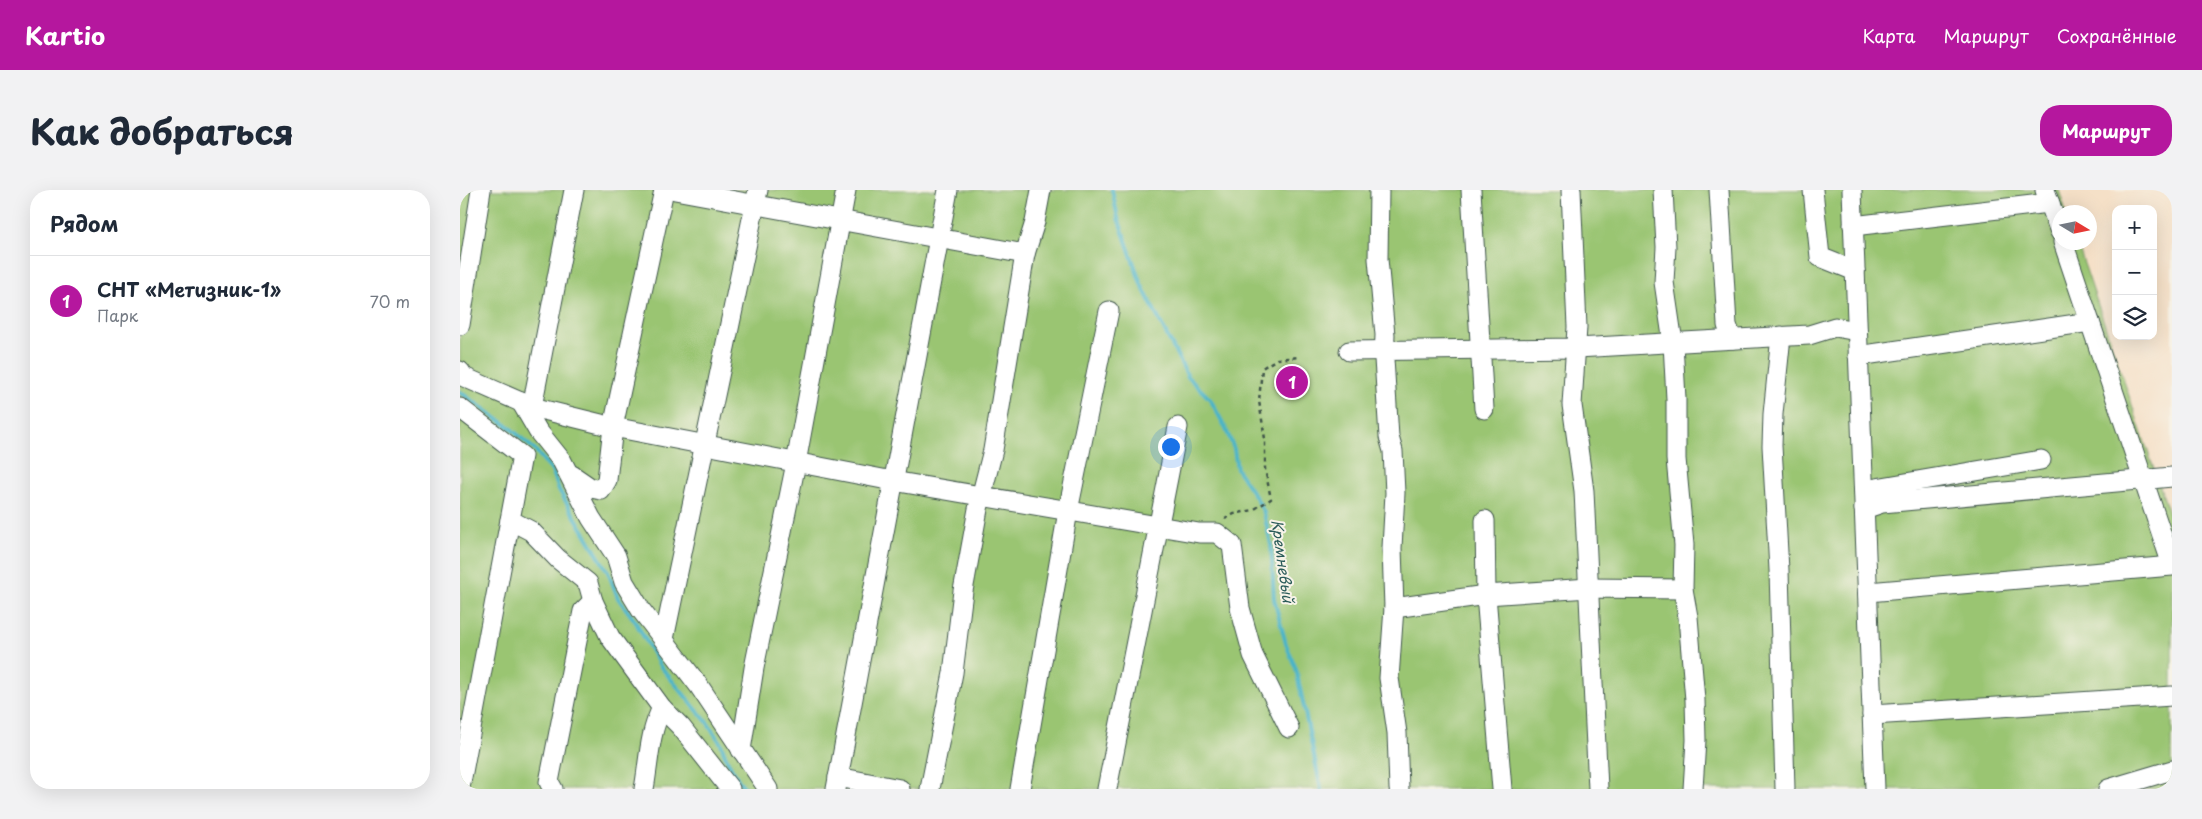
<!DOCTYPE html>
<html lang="ru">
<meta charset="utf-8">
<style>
body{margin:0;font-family:"Playpen Sans",sans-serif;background:#f2f2f3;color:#1f2937}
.controls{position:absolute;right:15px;top:15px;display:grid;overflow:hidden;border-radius:10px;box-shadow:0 5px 20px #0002}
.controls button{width:45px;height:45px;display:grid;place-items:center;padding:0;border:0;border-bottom:1px solid #e0e1e3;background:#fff;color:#1f2937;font:25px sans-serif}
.compass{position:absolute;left:1592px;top:15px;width:45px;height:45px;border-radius:50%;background:#fff;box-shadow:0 5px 20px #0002;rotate:100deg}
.you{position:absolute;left:710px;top:256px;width:18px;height:18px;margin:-12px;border:4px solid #fff;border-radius:50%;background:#1a73e8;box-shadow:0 0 0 8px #1a73e833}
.badge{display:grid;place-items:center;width:32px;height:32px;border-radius:50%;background:#b5179e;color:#fff;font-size:16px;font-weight:700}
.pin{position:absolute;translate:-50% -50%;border:2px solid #fff;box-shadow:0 1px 5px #0006}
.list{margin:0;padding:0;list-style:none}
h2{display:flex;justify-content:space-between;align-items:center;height:65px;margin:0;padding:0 20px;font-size:21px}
h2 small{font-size:16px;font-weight:400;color:#747a83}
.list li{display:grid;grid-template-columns:32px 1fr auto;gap:15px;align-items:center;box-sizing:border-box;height:90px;padding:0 20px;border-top:1px solid #e0e1e3}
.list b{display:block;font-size:19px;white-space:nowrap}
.list p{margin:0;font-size:16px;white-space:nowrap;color:#747a83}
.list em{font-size:16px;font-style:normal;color:#747a83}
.icon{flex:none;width:28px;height:28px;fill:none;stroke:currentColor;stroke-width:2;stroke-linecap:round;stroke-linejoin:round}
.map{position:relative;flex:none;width:1712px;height:599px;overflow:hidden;border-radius:20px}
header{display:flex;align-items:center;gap:30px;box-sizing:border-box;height:70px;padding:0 25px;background:#b5179e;color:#fff}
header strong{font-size:24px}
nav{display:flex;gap:28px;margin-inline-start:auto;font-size:18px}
.intro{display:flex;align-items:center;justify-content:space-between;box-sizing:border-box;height:120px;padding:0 30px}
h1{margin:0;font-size:35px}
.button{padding:12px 22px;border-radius:20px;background:#b5179e;color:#fff;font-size:18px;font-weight:700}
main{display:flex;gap:30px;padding:0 30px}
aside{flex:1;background:#fff;border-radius:20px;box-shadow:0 5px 20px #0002}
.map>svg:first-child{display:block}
.green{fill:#9ac572;stroke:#5c8153}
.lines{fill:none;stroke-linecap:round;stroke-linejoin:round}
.stream{stroke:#4ab4c8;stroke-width:4}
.minor-casing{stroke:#3f554a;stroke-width:21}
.path{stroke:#3f554a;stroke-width:2.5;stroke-dasharray:4 4;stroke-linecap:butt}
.minor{stroke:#fff;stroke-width:19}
.labels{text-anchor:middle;stroke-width:4;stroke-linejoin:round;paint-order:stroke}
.water-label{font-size:15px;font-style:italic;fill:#2a5b59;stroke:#f7f3e8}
</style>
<header>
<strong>Kartio</strong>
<nav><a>Карта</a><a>Маршрут</a><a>Сохранённые</a></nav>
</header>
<div class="intro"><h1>Как добраться</h1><a class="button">Маршрут</a></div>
<main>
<aside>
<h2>Рядом<small></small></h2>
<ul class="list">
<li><span class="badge">1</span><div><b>СНТ «Метизник-1»</b><p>Парк</p></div><em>70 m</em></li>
</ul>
</aside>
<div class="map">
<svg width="1712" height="599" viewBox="0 0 1712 599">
<rect width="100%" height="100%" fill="#f7f3e8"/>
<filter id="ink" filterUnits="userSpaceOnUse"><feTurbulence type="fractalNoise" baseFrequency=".02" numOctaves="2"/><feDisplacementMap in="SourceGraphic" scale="10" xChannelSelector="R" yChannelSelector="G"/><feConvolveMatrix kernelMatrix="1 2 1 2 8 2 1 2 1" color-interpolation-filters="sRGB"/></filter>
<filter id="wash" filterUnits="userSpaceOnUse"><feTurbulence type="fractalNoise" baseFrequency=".0096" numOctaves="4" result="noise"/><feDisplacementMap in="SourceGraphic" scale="20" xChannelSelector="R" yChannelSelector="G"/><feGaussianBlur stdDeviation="1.12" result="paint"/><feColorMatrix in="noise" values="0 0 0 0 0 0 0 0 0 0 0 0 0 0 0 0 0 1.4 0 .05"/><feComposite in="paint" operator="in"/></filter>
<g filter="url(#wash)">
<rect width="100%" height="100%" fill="#f5e0c7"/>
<path class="green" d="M0 0H1599L1606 22H1600V52L1617 53 1712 332V599H0Z"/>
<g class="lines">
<g class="stream">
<path d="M652 0 658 28 681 94 728 187 750 209 765 237 774 259 777 279 797 309 804 323 811 355 814 409 826 454 836 479 861 599"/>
<path d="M0 202 49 237 76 261 92 281 99 300 148 382 158 408 175 431 200 476 247 532 261 554 267 570 279 591 286 599"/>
</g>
</g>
</g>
<g filter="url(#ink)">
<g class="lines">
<g class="minor-casing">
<g id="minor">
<path d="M215 0 565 64 575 32 581 0"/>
<path d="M919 0 918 69 925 145 924 169 929 247 933 261 935 303 932 358 934 418 929 488 937 543 939 599"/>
<path d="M1011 0 1024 219"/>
<path d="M1111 0 1117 137 1112 215 1124 301 1138 599"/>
<path d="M1203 0 1206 57 1204 92 1213 153 1216 209V269L1224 355 1223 399 1228 427 1235 510 1236 550 1233 599"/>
<path d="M1259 0 1267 135 1272 149"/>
<path d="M1353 0 1360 67 1395 81"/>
<path d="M1392 0 1415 599"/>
<path d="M1585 0 1600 42"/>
<path d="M1393 36 1590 13"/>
<path d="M1603 52 1712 375"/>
<path d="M0 135 21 0"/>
<path d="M1321 146 1313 224 1312 256 1319 380 1325 599"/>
<path d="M889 161 1117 158 1349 145 1375 137 1397 141"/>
<path d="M1398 166 1630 132"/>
<path d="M0 181 4 187 72 217 153 237 433 291 739 343H757L772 355 780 418 793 465 829 538"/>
<path d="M61 212 78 241 102 271 131 328 156 366 164 392 181 420 239 496 308 599"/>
<path d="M72 217 114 0"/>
<path d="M0 218 62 266 50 330 71 341 98 369 128 393 133 411 150 447 202 518 221 537 270 599"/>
<path d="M112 285 131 298 141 300 147 290 153 237 204 0"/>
<path d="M1404 300 1581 270"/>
<path d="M1404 319 1422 313 1712 287"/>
<path d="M1025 330 1026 405 1042 599"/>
<path d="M1408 402 1712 376"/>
<path d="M934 418 1026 405 1129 398 1223 399"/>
<path d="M204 449 298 0"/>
<path d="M1412 525 1712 506"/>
<path d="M281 560 294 478 336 273 386 0"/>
<path d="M378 587 440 599"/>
<path d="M0 598 50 330"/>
<path d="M93 599 89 592 123 421 133 411"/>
<path d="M184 599C189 572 189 543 202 518"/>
<path d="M376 599 488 0"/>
<path d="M470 599 493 483 503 401 518 319 533 260 565 64"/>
<path d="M560 599 608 321 649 121"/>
<path d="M647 599 718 237"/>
<path d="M1648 599 1712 580"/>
</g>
</g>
<path class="path" d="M765 329 774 324 793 320 811 309 805 279V249L799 211 802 178 817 169 840 167"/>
<use href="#minor" class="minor"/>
</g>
</g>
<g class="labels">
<g class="water-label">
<text transform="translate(822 371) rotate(82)" y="5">Кремневый</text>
</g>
</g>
</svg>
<div class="controls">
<button>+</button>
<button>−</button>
<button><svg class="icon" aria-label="layers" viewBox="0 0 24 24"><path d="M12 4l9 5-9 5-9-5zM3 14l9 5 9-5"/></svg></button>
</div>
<svg class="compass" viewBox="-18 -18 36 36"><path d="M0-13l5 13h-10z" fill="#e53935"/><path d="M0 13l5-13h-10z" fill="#747a83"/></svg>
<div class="you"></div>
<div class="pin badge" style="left:832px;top:192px">1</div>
</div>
</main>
